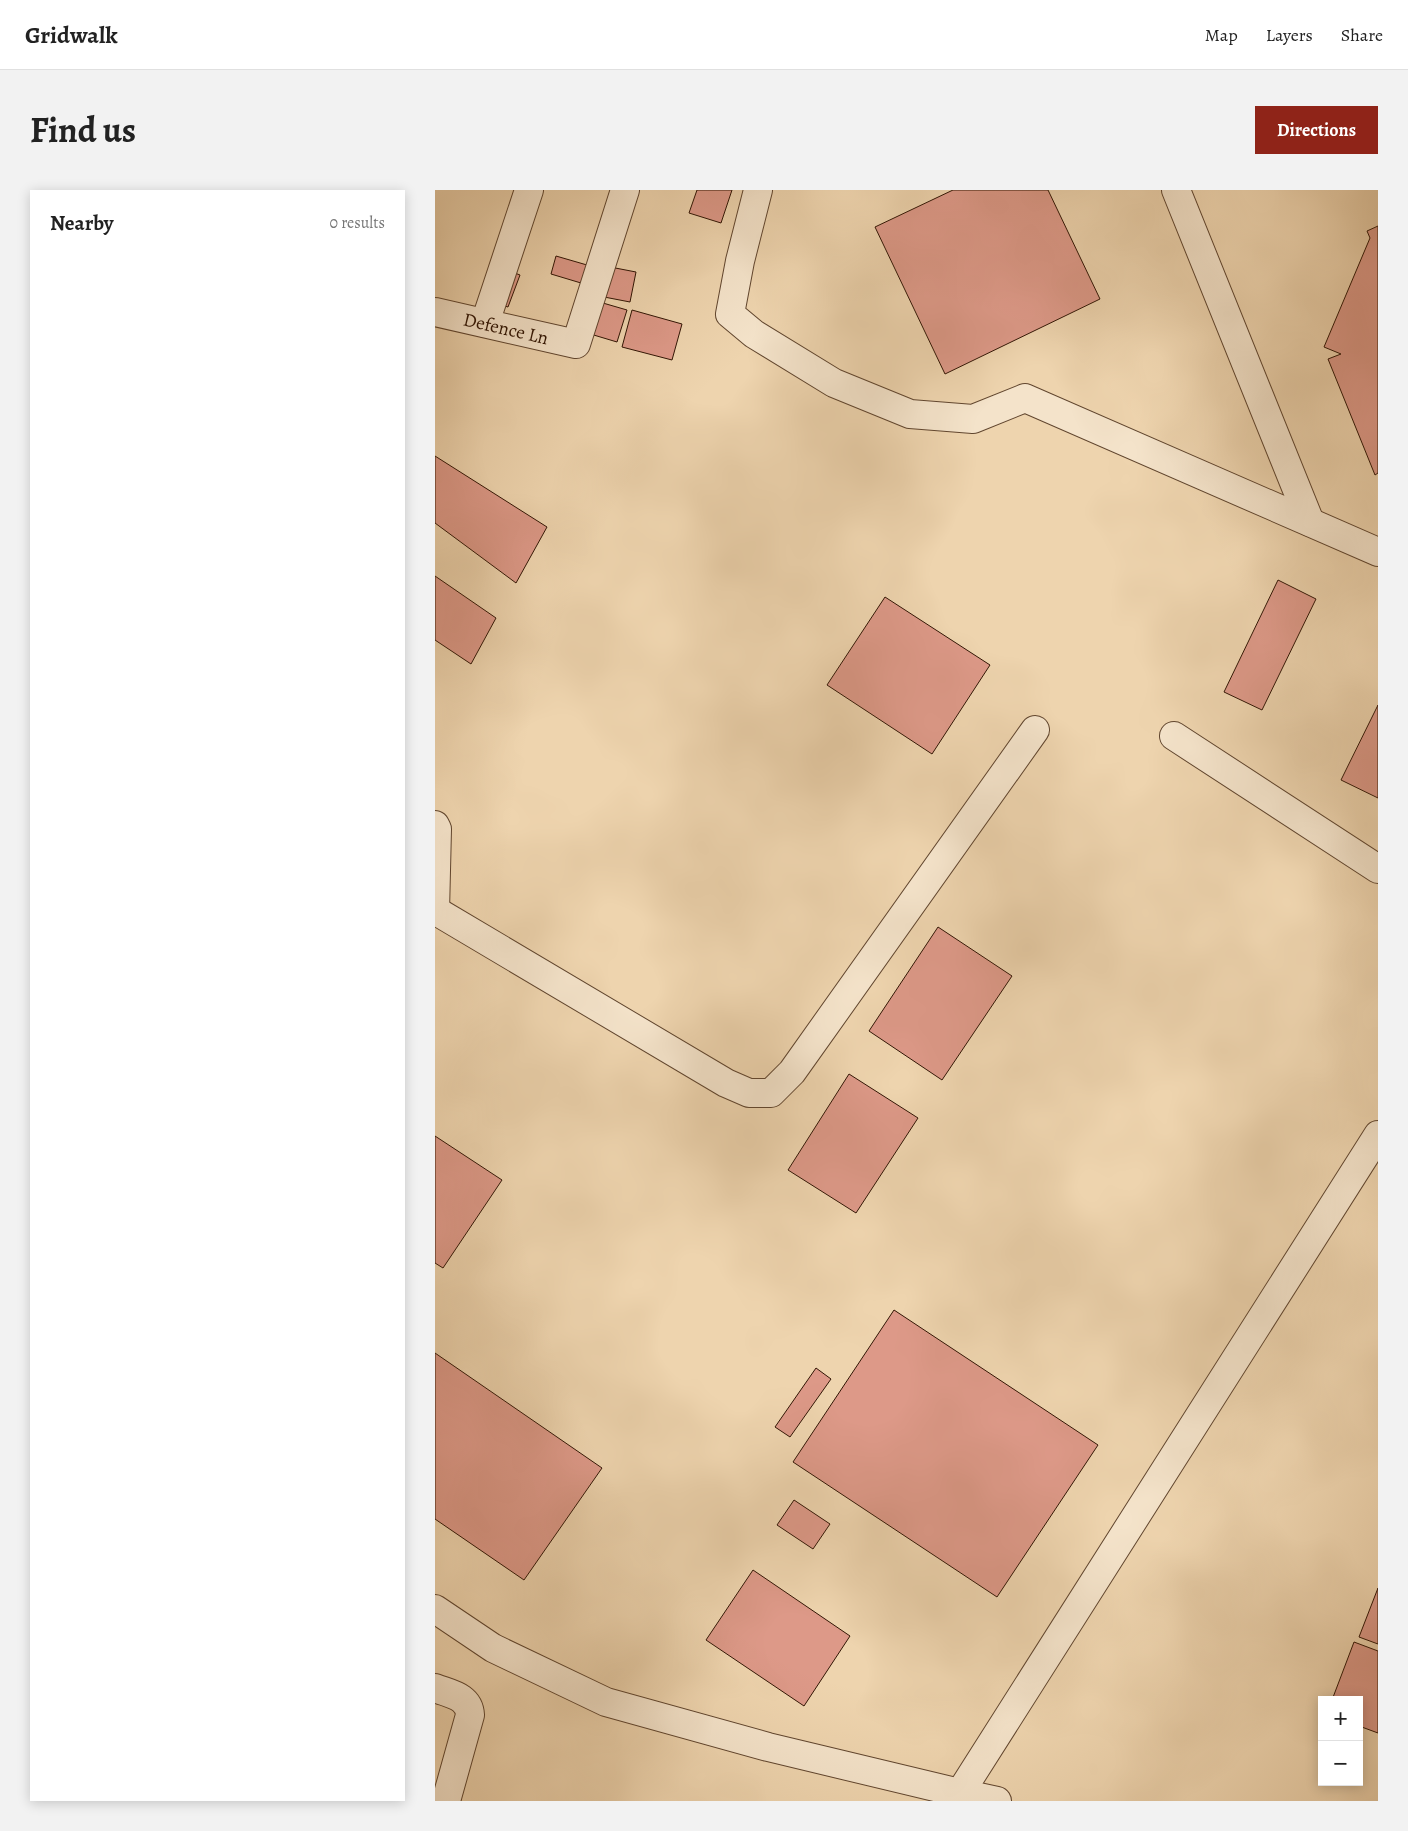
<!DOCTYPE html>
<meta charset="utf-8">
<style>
body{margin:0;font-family:Alegreya,serif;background:#f2f2f2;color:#222}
.controls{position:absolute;right:15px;bottom:15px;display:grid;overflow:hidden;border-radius:0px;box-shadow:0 2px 12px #0003}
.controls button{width:45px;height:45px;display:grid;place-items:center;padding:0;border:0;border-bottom:1px solid #e0e0e0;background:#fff;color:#222;font:25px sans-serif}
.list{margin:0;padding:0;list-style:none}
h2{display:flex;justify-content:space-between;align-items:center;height:65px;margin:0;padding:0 20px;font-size:21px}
h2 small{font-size:16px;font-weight:400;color:#767676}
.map{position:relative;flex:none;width:943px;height:1611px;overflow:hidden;border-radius:0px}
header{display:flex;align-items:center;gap:30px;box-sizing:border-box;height:70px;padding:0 25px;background:#fff;border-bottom:1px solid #e0e0e0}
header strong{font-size:24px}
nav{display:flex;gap:28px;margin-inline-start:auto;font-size:18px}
.intro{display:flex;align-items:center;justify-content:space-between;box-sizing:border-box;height:120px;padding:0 30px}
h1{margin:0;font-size:35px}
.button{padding:12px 22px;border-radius:0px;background:#8f2418;color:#fff;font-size:18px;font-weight:700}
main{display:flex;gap:30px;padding:0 30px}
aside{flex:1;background:#fff;border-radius:0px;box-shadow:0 2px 12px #0003}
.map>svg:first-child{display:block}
.building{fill:#d98;stroke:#321605}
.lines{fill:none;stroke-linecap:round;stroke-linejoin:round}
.minor-casing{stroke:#61462f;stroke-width:30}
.minor{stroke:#f4e3ca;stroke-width:28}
.labels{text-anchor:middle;stroke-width:4.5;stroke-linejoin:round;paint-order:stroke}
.street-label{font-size:19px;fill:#321605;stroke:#f4e3ca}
</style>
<header>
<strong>Gridwalk</strong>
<nav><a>Map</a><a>Layers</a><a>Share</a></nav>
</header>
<div class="intro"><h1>Find us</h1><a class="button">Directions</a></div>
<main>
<aside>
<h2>Nearby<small>0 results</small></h2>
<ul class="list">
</ul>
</aside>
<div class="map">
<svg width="943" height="1611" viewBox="0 0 943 1611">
<rect width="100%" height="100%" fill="#eed4ae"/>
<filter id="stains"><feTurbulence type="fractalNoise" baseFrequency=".004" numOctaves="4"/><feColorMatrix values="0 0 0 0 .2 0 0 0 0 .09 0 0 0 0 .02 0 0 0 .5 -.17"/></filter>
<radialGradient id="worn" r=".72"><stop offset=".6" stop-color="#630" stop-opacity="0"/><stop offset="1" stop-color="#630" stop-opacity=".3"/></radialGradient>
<g class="building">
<path d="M262 0H297L286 33 254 23Z"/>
<path d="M518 0H613L665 109 510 184 440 37Z"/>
<path d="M943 36V283L940 285 893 169 906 164 889 157 935 48 932 41Z"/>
<path d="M121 66 152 75 146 93 116 84Z"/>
<path d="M170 76 201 82 195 112 164 106Z"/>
<path d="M72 80 85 85 73 117 60 113Z"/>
<path d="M161 111 192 120 182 152 152 143Z"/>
<path d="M197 120 247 134 237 170 187 157Z"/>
<path d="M0 266 112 337 81 393 0 333Z"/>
<path d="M0 386 61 428 36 474 0 450Z"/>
<path d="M843 390 881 409 827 520 789 502Z"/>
<path d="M450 407 555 475 497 564 392 495Z"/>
<path d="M943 515V608L906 590Z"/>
<path d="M503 737 577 786 507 890 434 841Z"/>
<path d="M414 884 483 928 421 1023 353 980Z"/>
<path d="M0 946 67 990 8 1078 0 1073Z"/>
<path d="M459 1120 663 1255 562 1407 358 1272Z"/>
<path d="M0 1163 167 1278 89 1390 0 1329Z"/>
<path d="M381 1178 396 1189 355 1247 340 1237Z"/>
<path d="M359 1310 395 1334 378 1359 342 1335Z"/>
<path d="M318 1380 415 1446 369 1516 271 1450Z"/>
<path d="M943 1398V1454L924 1447Z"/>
<path d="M919 1452 943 1461V1543L924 1536V1510H897Z"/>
</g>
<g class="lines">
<g class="minor-casing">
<g id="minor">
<path d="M323 0 305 71 295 124 319 144 399 193 475 224 538 229 590 208 943 362"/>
<path d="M741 0 875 332"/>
<path d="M0 122 141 154 190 0"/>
<path d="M50 133 94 0"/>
<path d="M739 546 943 679"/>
<path d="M0 635 2 639 0 722"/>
<path d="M1 721 291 893 314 903H336L357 882 600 540"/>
<path d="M0 1419 58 1458 171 1512 333 1557 525 1603 943 945"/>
<path d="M0 1498C15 1504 34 1506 35 1525L11 1611"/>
<path d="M524 1611 525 1603 562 1611"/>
</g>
</g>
<use href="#minor" class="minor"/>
</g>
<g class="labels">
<g class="street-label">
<text transform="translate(71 138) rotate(13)" y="7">Defence Ln</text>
</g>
</g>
<rect width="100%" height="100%" filter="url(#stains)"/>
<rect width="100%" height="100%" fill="url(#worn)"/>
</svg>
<div class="controls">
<button>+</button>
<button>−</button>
</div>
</div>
</main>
